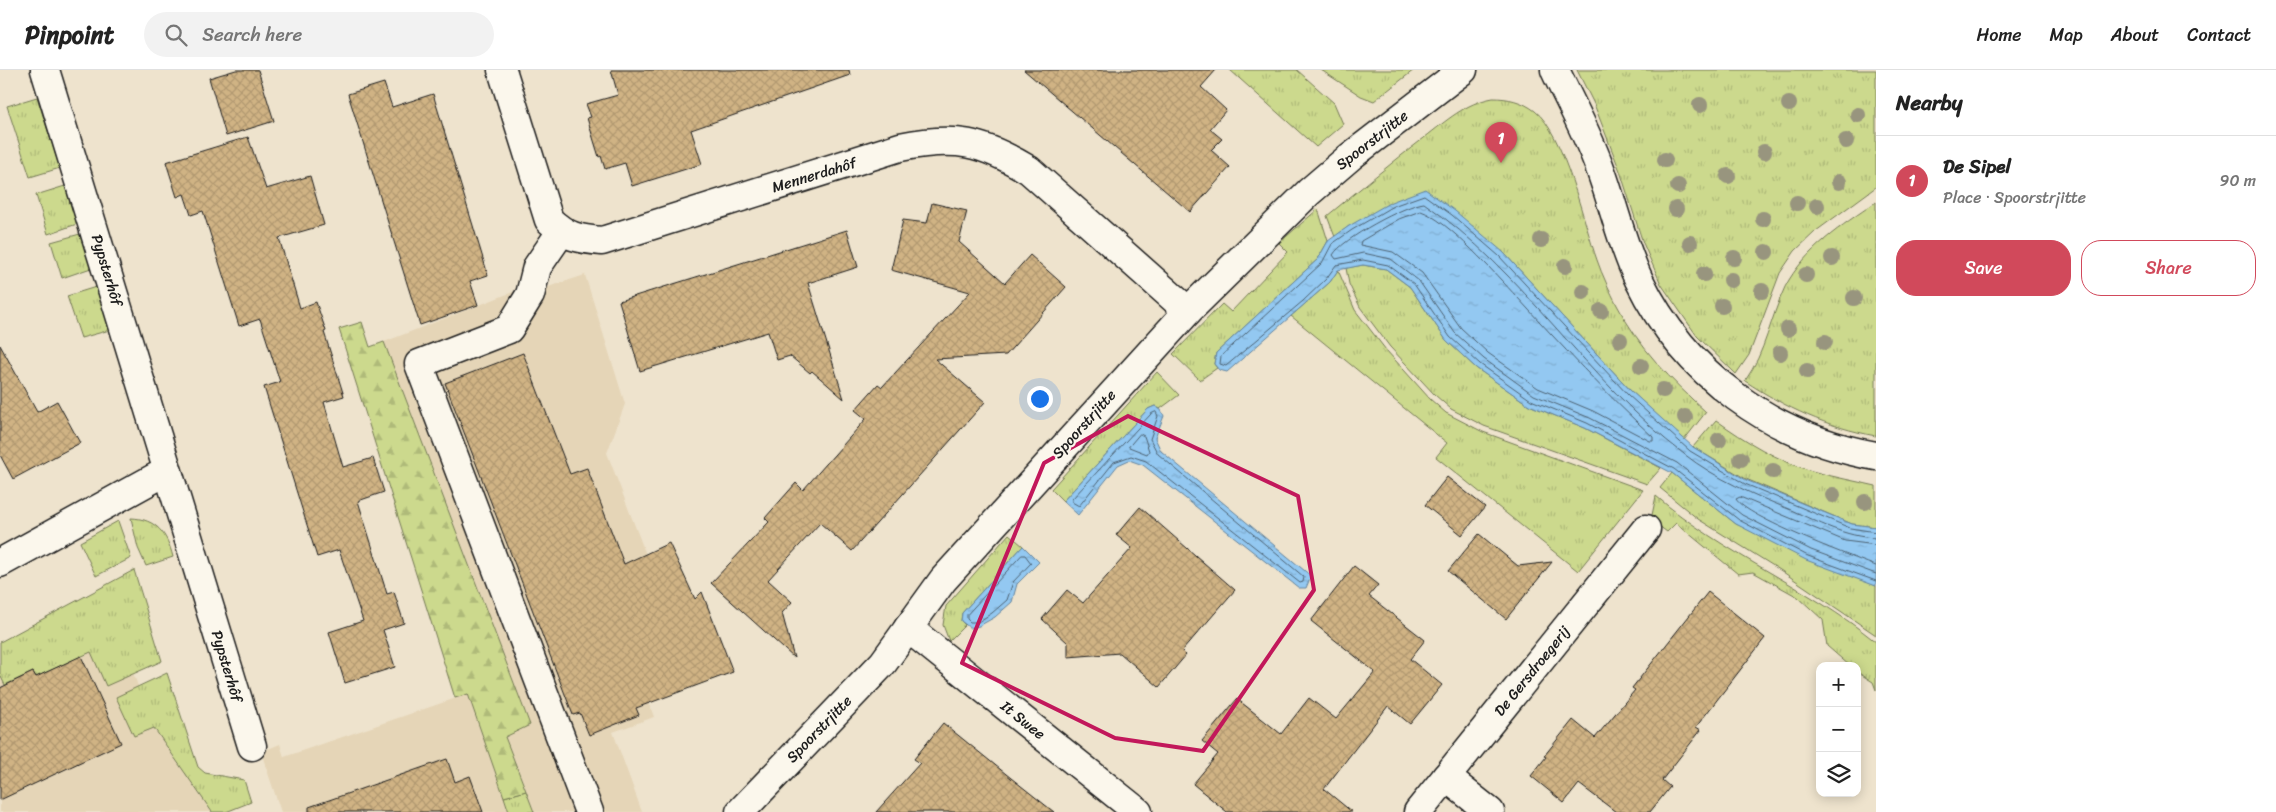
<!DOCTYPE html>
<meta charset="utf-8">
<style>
body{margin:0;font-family:Sriracha,sans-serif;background:#f2f2f2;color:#222}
.controls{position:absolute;right:15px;bottom:15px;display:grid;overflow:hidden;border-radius:10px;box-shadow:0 2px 12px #0003}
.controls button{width:45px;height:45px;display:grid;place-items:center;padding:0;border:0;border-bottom:1px solid #e0e0e0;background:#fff;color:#222;font:25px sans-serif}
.you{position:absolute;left:1039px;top:328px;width:18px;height:18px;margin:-12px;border:4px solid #fff;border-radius:50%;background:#1a73e8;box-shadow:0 0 0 8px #1a73e833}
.badge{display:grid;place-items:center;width:32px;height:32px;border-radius:50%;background:#d1495b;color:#fff;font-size:16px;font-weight:700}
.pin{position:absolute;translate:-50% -41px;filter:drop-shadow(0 1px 2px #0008)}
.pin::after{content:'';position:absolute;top:26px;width:18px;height:15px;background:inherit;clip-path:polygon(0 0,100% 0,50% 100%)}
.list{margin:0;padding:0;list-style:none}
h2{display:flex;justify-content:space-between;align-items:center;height:65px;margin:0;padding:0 20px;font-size:21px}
h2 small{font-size:16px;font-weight:400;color:#767676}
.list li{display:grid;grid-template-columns:32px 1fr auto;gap:15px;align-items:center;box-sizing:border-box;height:90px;padding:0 20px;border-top:1px solid #e0e0e0}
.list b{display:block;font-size:19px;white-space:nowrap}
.list p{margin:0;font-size:16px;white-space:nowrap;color:#767676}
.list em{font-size:16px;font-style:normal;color:#767676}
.actions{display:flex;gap:10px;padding:15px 20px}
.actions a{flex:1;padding:11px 0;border:1px solid #d1495b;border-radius:20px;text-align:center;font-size:18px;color:#d1495b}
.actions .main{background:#d1495b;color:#fff}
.icon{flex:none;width:28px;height:28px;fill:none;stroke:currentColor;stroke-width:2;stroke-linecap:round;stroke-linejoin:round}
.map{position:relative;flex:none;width:1876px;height:742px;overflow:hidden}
header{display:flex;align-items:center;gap:30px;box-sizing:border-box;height:70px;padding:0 25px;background:#fff;border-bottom:1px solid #e0e0e0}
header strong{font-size:24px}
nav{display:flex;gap:28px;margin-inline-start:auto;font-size:18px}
.search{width:350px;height:45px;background:#f2f2f2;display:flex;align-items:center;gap:12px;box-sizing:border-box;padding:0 18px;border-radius:28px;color:#767676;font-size:19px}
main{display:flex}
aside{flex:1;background:#fff}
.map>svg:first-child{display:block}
.built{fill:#e5d5b7}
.grass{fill:url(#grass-tufts);stroke:#747a54}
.forest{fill:url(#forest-firs);stroke:#747a54}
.water{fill:url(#water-ripples);stroke:#63839c}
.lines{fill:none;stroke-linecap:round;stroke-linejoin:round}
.shore{stroke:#4c6171;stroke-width:1}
.building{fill:url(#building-cross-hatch);stroke:#1c1c1c}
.minor-casing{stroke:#1c1c1c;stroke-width:31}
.minor{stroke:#fbf7ec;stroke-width:28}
.tree{fill:#98957e}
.marked{fill:none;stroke:#c2185b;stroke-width:4;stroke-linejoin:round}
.labels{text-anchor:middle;stroke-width:4.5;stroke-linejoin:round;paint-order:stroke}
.street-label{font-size:15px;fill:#1c1c1c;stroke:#fbf7ec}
</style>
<header>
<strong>Pinpoint</strong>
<div class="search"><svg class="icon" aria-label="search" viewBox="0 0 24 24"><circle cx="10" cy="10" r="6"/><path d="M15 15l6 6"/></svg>Search here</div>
<nav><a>Home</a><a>Map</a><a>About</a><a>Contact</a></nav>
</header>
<main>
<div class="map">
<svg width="1876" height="742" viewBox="0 0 1876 742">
<defs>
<pattern id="grass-tufts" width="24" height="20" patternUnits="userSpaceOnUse" patternTransform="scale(1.25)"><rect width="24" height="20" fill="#ccd98d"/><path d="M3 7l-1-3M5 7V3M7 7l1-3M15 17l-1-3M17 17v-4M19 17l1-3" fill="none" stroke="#afba79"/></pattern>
<pattern id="forest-firs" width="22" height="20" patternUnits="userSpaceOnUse" patternTransform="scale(1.25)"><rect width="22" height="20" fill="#ccd98d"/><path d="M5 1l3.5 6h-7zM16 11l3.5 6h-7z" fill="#afba79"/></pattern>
<pattern id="water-ripples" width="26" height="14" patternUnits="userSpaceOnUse" patternTransform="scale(1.25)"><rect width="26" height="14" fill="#93c8f1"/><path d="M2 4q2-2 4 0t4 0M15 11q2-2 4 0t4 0" fill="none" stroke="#7eabce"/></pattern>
<pattern id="building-cross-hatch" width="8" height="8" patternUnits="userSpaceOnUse" patternTransform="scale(1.25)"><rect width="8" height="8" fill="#d0b384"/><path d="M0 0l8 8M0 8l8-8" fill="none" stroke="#b29971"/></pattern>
</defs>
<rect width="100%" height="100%" fill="#eee3cd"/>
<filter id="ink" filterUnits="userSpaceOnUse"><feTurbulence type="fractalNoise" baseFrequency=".02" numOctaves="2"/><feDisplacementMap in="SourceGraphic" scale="10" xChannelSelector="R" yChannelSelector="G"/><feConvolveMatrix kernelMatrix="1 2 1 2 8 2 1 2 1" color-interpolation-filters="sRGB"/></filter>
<g filter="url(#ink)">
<g class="built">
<path d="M585 205 625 334 607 383 663 529 644 619 654 647 613 662 642 742H534L505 667 530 655 384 272 523 218 536 232 548 217Z"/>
<path d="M101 518 154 658 212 742H0V572Z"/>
<path d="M468 624 509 742H281L261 682 280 674 284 687Z"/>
</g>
<g class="grass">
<path d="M1230 0H1297L1334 33 1343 54 1316 77Z"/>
<path d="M1321 0H1414L1374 31 1361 26Z"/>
<path d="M1577 0H1876V117L1816 161 1795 181 1780 203 1749 285 1736 304 1697 266 1661 214 1643 173 1620 101 1594 34Z"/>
<path d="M37 27 60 98 30 107 7 36Z"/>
<path d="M1493 28C1508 28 1522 31 1535 41 1564 63 1584 154 1597 190 1602 205 1610 221 1617 235 1639 278 1671 310 1706 342L1684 370 1631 321 1503 182 1349 156 1335 167 1327 146C1359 120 1391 93 1424 68 1446 51 1465 33 1493 28Z"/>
<path d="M65 116 77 154 48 164 36 125Z"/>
<path d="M1876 132V366C1827 357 1786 338 1745 311 1766 281 1770 249 1785 217 1805 179 1841 156 1876 132Z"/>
<path d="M1318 139 1328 171 1318 189 1216 283 1214 294 1217 298 1200 310 1173 284 1222 234 1231 242 1288 182 1279 173Z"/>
<path d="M80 164 91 198 62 208 51 172Z"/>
<path d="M1363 195 1386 199 1410 217 1446 270 1476 298 1529 335 1585 358 1661 398 1647 414 1484 356 1451 339 1435 325 1390 277 1360 237 1349 214 1346 198Z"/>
<path d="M1338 200 1355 240 1386 280 1430 329 1446 343 1483 362 1643 420 1578 501 1436 387 1447 373 1291 246 1330 212Z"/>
<path d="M96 217 110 260 81 268 67 226Z"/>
<path d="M1157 302 1179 325 1160 339 1155 336 1148 339 1063 431 1051 419Z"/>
<path d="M1716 350C1745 371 1778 391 1812 401 1833 407 1855 411 1876 416V457L1852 454 1746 409 1693 377Z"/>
<path d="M1672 403 1736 454 1876 516V565L1780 500 1698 449 1660 418Z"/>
<path d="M1656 426C1723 484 1807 516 1876 572V620L1873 612 1857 602V596H1850L1827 576 1823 550 1798 527 1753 502 1738 504 1676 453 1667 462 1651 450Z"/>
<path d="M131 448C157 449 167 464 173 487L146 496 138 478Z"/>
<path d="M118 451 131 488 96 506 80 472Z"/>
<path d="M1009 464 1023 476 962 543 961 551 965 555 949 571 943 555 946 536Z"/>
<path d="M134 500 162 591 106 616 91 582 36 607 33 602 5 615 0 605V572Z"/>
<path d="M167 603 198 697 205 703 244 710 251 732 226 742H212L154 658 134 666 116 627Z"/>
<path d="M526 721 534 742H509L504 727Z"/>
</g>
<path class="forest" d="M362 252 370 277 384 272 530 655 505 667 526 721 504 727 468 624 455 628 339 259Z"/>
<g class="water">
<path d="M1425 119 1455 141 1503 182 1631 321 1693 377 1746 410 1852 454 1876 457V516L1806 490 1736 454 1672 403 1585 358 1529 335 1476 298 1446 270 1410 217 1386 199 1363 195 1338 200 1330 212 1227 302 1219 300 1214 294 1216 283 1318 189 1328 171 1349 156 1391 132Z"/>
<path d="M1155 336 1161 340 1164 346 1155 368 1161 381 1311 506 1306 518H1299L1143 395 1129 390 1118 395 1078 445 1063 431 1148 339Z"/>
<path d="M1023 476 1039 492 1017 514 1012 532 995 547 979 556 970 558 961 551 962 543Z"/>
</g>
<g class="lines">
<g class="shore">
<path d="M1421 141C1448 150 1496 205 1517 227 1561 275 1605 323 1653 367V371H1650L1593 341 1538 318 1488 283 1461 258 1422 203 1393 182 1360 175 1361 171 1399 149Z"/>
<path d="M1156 342 1158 346 1150 369 1158 384 1304 507 1303 512 1300 513 1146 391 1131 386 1114 392 1079 436 1072 432V429L1151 344Z"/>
<path d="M1140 364 1144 366 1149 381 1147 384 1129 377Z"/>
<path d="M1876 462 1850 458 1745 414 1690 381 1628 325 1499 186 1452 145 1424 125 1393 136 1352 160 1332 174 1322 193 1221 286 1220 294 1226 296 1303 231 1326 209 1336 195 1363 190 1388 195 1414 214 1450 267 1480 294 1531 330 1587 353 1674 399 1739 450 1808 486 1876 511"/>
<path d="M1876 468C1845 467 1818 452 1791 440 1754 425 1716 409 1684 384 1587 311 1524 202 1424 133 1405 135 1342 169 1333 185L1336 189 1363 183 1391 189 1419 211 1455 263 1484 289 1534 325 1590 348 1677 393 1742 445 1811 480 1876 504"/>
<path d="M1876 475 1845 471 1740 427 1736 429C1746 447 1852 487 1876 496"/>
<path d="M1022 485H1025L1031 493 1013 512 1007 530 992 543 978 552H970L967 549V545Z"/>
</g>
</g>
<g class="building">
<path d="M236 0H258L274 51 226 66 209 8Z"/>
<path d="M611 0H849L850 5 691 60 702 94 632 116 625 93 605 99 601 86 599 87 587 48 591 47 586 34 618 25Z"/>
<path d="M1024 0H1216L1201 17 1226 40 1210 59 1222 69 1211 80 1230 97 1190 142Z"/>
<path d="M384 13 392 37 433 24 488 205 470 211 478 235 420 255 348 24Z"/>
<path d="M248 67 266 119 310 106 324 155 279 168 300 238 316 232 326 261 324 262 344 326 324 332 343 397 373 388 384 422 358 431 387 524 394 522 404 553 383 560 395 597 345 613 329 562 363 551 339 480 317 487 264 317 280 312 260 249 239 256 203 141 191 145 184 124 177 127 166 92Z"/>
<path d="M932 133 967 141 959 172 1005 213 1030 185 1066 217 1006 285 935 289 985 332 852 481 820 453 768 510 792 532 782 543 794 588 711 513 769 452 765 448 796 413 803 420 866 349 855 340 878 314 882 317 970 222 891 200 903 150 927 153Z"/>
<path d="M847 160 858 197 808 213 844 329 812 301 810 303 790 286 777 290 768 262 640 301 619 231Z"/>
<path d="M0 275 37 342 57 331 80 373 13 409 0 385Z"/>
<path d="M523 283 570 404 587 398 624 494 669 473 695 529 702 522 733 602 636 638 639 645 589 665 580 643 573 645 445 313Z"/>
<path d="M1447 407 1485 437 1462 465 1425 435Z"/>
<path d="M1140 437 1235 520 1182 581 1186 585 1159 617 1120 583 1068 587V573L1042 549 1067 520 1083 533 1132 478 1116 465Z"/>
<path d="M1479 464 1518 496 1552 492 1506 549 1448 501Z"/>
<path d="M1354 496 1378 515 1369 526 1425 570 1410 589 1442 615 1410 654 1388 636 1324 719 1352 742H1227L1193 714 1218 684 1202 671 1237 629 1281 664 1309 628 1336 649 1375 602 1311 551Z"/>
<path d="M1708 522 1765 568 1696 657 1701 660 1662 710 1670 717 1650 742H1616L1579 714 1564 733 1531 706 1546 687 1544 686 1573 650 1595 668 1635 620 1632 618Z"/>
<path d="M81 586 121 673 0 730V618L33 602 36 607Z"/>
<path d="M943 653 1011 708 1054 742H876L920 693 914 689Z"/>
<path d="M447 689 455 712 470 706 483 742H309V737Z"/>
</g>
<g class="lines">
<g class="minor-casing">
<g id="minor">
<path d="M45 0 252 676"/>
<path d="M502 0 549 150C567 167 578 169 602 171L900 77C956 66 981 71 1029 100L1188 241"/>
<path d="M1555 0C1569 30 1586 61 1598 93 1613 132 1621 173 1639 210 1685 305 1773 368 1876 386"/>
<path d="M561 162 537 197 530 225 509 259 419 294 589 742"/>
<path d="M0 493 167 401"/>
<path d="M908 558 1138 742"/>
<path d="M1446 707 1490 742"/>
<path d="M740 742 883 593 943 510 1188 241 1309 122 1351 86 1463 0"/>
<path d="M1418 742 1646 459"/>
</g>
</g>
<use href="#minor" class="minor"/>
</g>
<g class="tree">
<circle cx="1789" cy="34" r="8"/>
<circle cx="1700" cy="35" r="8"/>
<circle cx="1858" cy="45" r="8"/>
<circle cx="1846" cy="71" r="8"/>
<circle cx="1764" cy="82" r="8"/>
<circle cx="1665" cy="90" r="8"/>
<circle cx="1728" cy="106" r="8"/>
<circle cx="1839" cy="112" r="8"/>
<circle cx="1678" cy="116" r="8"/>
<circle cx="1797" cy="133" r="8"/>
<circle cx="1817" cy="136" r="8"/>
<circle cx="1676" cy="139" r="8"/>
<circle cx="1763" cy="149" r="8"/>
<circle cx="1541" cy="170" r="8"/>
<circle cx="1690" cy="173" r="8"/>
<circle cx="1766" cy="182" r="8"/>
<circle cx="1734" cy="188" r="8"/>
<circle cx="1832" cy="188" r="8"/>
<circle cx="1565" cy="196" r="8"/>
<circle cx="1704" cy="204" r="8"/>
<circle cx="1806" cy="205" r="8"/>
<circle cx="1731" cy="210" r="8"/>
<circle cx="1762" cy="221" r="8"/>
<circle cx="1583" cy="222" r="8"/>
<circle cx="1854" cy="228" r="8"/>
<circle cx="1722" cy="236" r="8"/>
<circle cx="1601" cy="241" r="8"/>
<circle cx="1788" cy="259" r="8"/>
<circle cx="1620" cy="270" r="8"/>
<circle cx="1825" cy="272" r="8"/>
<circle cx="1780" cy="283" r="8"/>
<circle cx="1641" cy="296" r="8"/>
<circle cx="1807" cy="301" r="8"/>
<circle cx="1663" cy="320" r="8"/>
<circle cx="1685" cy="347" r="8"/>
<circle cx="1719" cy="370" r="8"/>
<circle cx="1741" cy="389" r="8"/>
<circle cx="1773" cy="401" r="8"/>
<circle cx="1833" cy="425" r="8"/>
<circle cx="1865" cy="432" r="8"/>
</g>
</g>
<path class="marked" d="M1128 346 1298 426 1314 520 1203 681 1115 668 962 593 1044 393Z"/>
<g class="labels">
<g class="street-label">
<text transform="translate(1372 70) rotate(-38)" y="5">Spoorstrjitte</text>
<text transform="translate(814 105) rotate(-17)" y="5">Mennerdahôf</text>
<text transform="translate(107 200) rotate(73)" y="5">Pypsterhôf</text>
<text transform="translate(1084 354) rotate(-48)" y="5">Spoorstrjitte</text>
<text transform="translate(227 596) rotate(73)" y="5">Pypsterhôf</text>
<text transform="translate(1532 601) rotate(-51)" y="5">De Gersdroegerij</text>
<text transform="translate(1023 650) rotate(39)" y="5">It Swee</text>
<text transform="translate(819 659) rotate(-46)" y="5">Spoorstrjitte</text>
</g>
</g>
</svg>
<div class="controls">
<button>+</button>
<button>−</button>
<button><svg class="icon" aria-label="layers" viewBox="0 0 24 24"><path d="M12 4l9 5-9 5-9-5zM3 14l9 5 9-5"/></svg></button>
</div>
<div class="you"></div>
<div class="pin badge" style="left:1501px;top:93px">1</div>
</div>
<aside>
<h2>Nearby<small></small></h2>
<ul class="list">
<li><span class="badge">1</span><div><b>De Sipel</b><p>Place · Spoorstrjitte</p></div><em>90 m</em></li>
</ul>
<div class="actions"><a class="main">Save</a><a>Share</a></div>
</aside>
</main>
